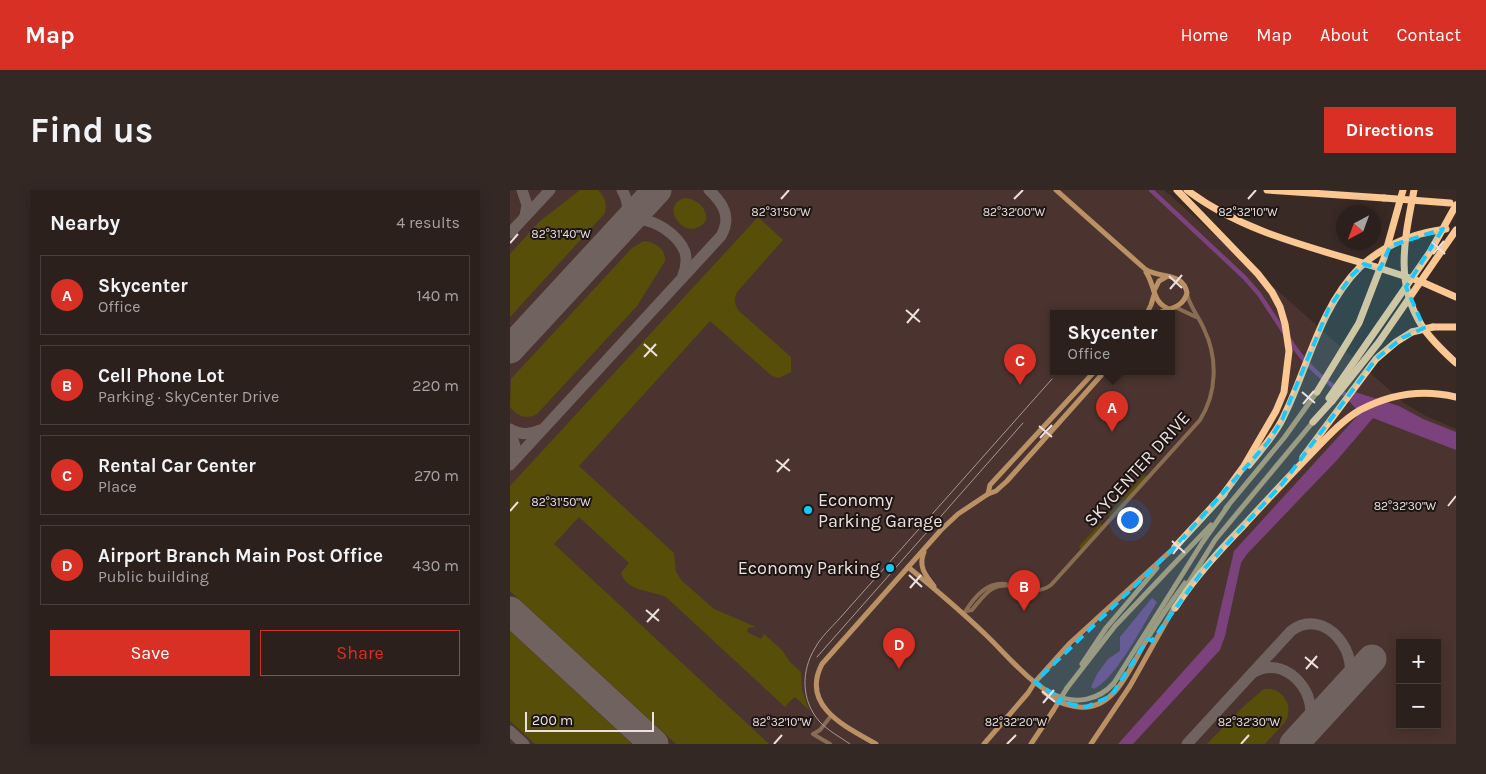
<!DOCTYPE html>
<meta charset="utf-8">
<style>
body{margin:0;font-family:Karla,sans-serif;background:#342825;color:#f1f3f6}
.controls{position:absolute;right:15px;bottom:15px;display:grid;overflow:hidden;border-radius:0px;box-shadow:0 2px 12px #0003}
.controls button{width:45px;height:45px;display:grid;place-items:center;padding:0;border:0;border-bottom:1px solid #483e3b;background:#2c201c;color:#f1f3f6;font:25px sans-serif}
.compass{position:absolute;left:826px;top:15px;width:45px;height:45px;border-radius:50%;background:#2c201c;box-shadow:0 2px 12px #0003;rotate:221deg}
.scale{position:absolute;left:15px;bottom:12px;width:129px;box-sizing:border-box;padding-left:5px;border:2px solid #ece1de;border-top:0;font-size:14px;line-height:18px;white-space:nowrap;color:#ece1de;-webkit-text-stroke:4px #1c1513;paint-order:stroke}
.you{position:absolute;left:619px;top:329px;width:18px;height:18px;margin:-12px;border:4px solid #fff;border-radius:50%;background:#1a73e8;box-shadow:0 0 0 8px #1a73e833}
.badge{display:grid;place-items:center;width:32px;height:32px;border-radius:50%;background:#d93025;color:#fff;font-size:16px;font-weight:700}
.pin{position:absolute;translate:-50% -41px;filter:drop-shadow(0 1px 2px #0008)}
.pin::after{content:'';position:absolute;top:26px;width:18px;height:15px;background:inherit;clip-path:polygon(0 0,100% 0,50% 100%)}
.popup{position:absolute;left:540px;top:120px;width:125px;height:65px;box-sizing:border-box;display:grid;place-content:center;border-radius:0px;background:#2c201c;filter:drop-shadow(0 1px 4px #0005);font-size:16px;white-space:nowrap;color:#a6a3a3}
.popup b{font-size:19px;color:#f1f3f6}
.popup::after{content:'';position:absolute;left:50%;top:100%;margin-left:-10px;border:10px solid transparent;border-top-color:#2c201c}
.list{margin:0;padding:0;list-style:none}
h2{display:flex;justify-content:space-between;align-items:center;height:65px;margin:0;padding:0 20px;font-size:21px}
h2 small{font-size:16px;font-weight:400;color:#a6a3a3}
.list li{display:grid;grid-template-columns:32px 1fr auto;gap:15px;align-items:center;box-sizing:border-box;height:80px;margin:0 10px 10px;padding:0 10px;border:1px solid #483e3b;border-radius:0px}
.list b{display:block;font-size:19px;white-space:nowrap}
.list p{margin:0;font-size:16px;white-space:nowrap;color:#a6a3a3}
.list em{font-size:16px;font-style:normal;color:#a6a3a3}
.actions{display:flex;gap:10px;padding:15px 20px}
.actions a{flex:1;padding:11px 0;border:1px solid #d93025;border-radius:0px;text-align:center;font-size:18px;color:#d93025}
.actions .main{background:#d93025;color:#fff}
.map{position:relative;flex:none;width:946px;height:554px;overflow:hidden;border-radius:0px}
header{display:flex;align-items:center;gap:30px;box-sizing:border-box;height:70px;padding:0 25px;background:#d93025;color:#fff}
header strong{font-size:24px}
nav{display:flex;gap:28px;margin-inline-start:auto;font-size:18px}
.intro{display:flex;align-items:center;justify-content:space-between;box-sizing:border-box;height:120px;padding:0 30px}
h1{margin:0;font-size:35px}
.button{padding:12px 22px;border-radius:0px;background:#d93025;color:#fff;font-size:18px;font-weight:700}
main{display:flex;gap:30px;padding:0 30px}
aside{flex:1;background:#2c201c;border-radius:0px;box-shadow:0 2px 12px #0003}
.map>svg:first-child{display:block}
.built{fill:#4b342f;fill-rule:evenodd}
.green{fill:#574e0a}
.water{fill:#7b427d}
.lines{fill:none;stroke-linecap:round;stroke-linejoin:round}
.canal{stroke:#7b427d;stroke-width:4.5}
.taxiway{stroke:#70625e;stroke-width:11}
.runway{stroke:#70625e;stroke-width:29}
.street{stroke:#886d53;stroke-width:4}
.secondary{stroke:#ba9065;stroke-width:5}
.highway{stroke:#fbc792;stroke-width:7}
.tram{stroke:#a69995;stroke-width:1}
.secondary-bridge{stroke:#ba9065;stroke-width:5}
.highway-bridge{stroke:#fbc792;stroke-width:7}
.marked{fill:#18cafc;fill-opacity:0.2;stroke:#18cafc;stroke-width:4;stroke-dasharray:10 6;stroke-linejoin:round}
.ticks{fill:none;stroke:#ece1de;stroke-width:2}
.poi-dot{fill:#18cafc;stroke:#1c1513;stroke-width:2}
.labels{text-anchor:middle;stroke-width:4;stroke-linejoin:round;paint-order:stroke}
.street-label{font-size:18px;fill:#ece1de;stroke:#1c1513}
.poi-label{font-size:18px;fill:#ece1de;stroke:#1c1513;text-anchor:start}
.ticks-label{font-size:12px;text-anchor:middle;fill:#ece1de;stroke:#1c1513;stroke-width:4;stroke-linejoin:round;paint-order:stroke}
</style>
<header>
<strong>Map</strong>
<nav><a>Home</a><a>Map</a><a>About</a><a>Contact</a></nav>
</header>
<div class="intro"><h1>Find us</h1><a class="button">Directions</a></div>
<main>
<aside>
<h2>Nearby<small>4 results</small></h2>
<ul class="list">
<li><span class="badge">A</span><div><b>Skycenter</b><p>Office</p></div><em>140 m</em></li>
<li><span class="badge">B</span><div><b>Cell Phone Lot</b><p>Parking · SkyCenter Drive</p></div><em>220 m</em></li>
<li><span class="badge">C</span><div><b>Rental Car Center</b><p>Place</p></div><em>270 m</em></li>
<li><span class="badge">D</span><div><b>Airport Branch Main Post Office</b><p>Public building</p></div><em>430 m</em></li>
</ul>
<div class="actions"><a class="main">Save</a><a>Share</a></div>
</aside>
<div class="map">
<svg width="946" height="554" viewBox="0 0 946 554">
<rect width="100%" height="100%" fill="#3a2a26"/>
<path class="built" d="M0 0H654L894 213 914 225 946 239V554H0ZM543 123H661V181H543ZM890 453H927V535H890Z"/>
<g class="green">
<path d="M70 0H88C95 7 97 13 95 23L0 127V64L29 32Z"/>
<path d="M175 8C192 9 207 31 186 38 168 44 152 13 175 8Z"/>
<path d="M248 27 273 50 228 101C223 108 224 115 229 121L281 167V182L269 188 262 186 200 131 69 276 164 363 166 381 171 390 204 419 246 437 238 438 237 442 251 449 254 444 272 460 280 472 291 482 292 500 299 520 285 507 278 513 275 517 156 407C141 400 117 402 111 383L119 373 69 327 44 354 259 554H166L0 401V296Z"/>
<path d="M134 51C145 52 156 59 155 71L127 116 27 224C16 230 7 226 0 217L1 189 122 58Z"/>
<path d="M634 285 637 287 603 325 597 326Z"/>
<path d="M591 333V337L571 359 570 358 569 356Z"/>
<path d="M0 441 122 554H25L0 531Z"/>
<path d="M754 499C772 496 785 517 775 532L755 554H697L735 515Z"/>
</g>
<g class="water">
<path d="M845 202 889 216 913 229 946 242V260L863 228 828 269 737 364 731 373 715 446 710 460 623 554H608L704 447 724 361 850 223 836 208Z"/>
<path d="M642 408 647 412C633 435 607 487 584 499L581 497 587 484 598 469 610 461V447Z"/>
</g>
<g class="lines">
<g class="canal">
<path d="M641 0 734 87 749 104 774 142"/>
<path d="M779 149C794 174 814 191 839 207"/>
</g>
<g class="taxiway">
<path d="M12 0 17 15 15 26"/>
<path d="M110 38C119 26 120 13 112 0"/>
<path d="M0 43 40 0"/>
<path d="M85 68C96 56 109 36 125 31 143 26 169 46 175 62 177 70 176 78 173 85"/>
<path d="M0 239C10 245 20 245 30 240"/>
<path d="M0 241 5 256 2 271"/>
<path d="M0 275 211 46C222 27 213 13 199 0"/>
<path d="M744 482C773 465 806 499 800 528 797 539 790 546 783 554"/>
<path d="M0 541 14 554"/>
<path d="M677 554 781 441C815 415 855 466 835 499"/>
</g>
<g class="runway">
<path d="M0 159 147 0"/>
<path d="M0 421 144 554"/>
<path d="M784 554 862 469"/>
</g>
<g class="street">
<path d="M665 117 686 127"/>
<path d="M456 421 462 420C468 413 475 402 484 398 502 389 522 409 541 395L690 230C707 203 708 168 694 139 689 127 680 117 677 104"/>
<path d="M455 422C464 407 477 391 496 394"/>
<path d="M320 554 303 544 310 540 321 526"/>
</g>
<g class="secondary">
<path d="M546 0 635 79C649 89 673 81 677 103 673 118 660 118 648 123"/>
<path d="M636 82C645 95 642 113 659 119"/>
<path d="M644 101 649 91 656 87"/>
<path d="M637 123 641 115 644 105"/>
<path d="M478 304 480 295 585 181"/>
<path d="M716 318 774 248 807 202"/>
<path d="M414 362C408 376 415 385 424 396"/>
<path d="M398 377C425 399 451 421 476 445 496 464 520 494 545 505 566 515 589 510 604 493L692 353 718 316"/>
<path d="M674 400 705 350 803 232"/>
<path d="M572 474 596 438 647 378"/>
<path d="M557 498 605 436 701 335"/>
<path d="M534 502C545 511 554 515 569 517 605 521 620 477 636 451 648 431 661 412 675 393"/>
<path d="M366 554C336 537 290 516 312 474L431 340 448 324 478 304 486 301 497 291 595 181"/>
<path d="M474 554 518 503 525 492 560 453 665 357"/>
<path d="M521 554 543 521"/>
<path d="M581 554 620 496 665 416"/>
</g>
<g class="highway">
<path d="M667 0 748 84 762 102 770 117 775 134 779 161 774 202 766 221 734 276 712 306"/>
<path d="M677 0C732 42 801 57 866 77"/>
<path d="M757 0 874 8"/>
<path d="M904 0C895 48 884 92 912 136 921 150 934 162 946 173"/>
<path d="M912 92 946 107"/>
<path d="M923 137H946"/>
<path d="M807 202 849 133 874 68 893 0"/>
<path d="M803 232 822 211"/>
<path d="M793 267 866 169 886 152 902 142"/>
<path d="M739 275C751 260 765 245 773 228 798 178 809 118 850 77"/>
<path d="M665 357 714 304"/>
<path d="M665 418C685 387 710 360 736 333 755 312 774 292 793 272 811 254 828 233 850 220 880 204 913 199 946 207"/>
</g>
<g class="tram">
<path d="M307 467 513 233"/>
<path d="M340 554C330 547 317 540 309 531 291 510 291 481 305 458 311 447 321 438 330 428L542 189"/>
</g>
<path class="secondary-bridge" d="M543 521 557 498"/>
<g class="highway-bridge">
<path d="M874 8 940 13"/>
<path d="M850 77C874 55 903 43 936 39"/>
<path d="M866 77 906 90"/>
<path d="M902 142 923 137"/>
<path d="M819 208 920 62 946 15"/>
<path d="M822 211 869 152 946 40"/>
</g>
</g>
<path class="marked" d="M933 39 896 97 914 138 892 148 866 169 773 293 694 379 642 451 638 449 601 506 576 517 548 512 551 509 525 492 665 357 758 252 772 230 819 118 842 85 854 74 870 79 880 56Z"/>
<path class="ticks" d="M271 9 279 0M504 9 513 0M738 9 746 0M922 52 935 64M0 53 8 44M923 64 934 51M659 86 672 98M660 99 672 85M396 120 410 132M397 133 409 119M134 154 147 166M134 167 146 154M792 202 805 213M793 214 804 201M529 236 542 247M530 248 542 235M266 270 280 281M267 282 279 269M938 316 946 306M0 321 8 312M662 351 675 363M663 364 674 350M399 385 412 397M400 398 411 385M136 420 149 431M137 432 149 419M795 467 808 478M796 479 807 466M532 501 545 512M533 513 544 500M264 554 272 545M497 554 506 545M731 554 739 545"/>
<g class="poi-dot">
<circle cx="298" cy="320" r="5"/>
<circle cx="380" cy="378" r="5"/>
</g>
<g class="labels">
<g class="street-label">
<text transform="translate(627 279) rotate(-48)" y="6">SKYCENTER DRIVE</text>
</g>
<g class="poi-label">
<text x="308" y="316">Economy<tspan x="308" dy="21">Parking Garage</tspan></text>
<text x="370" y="384" text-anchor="end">Economy Parking</text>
</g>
</g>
<g class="ticks-label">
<text x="504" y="26">82°32'00"W</text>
<text x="271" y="26">82°31'50"W</text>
<text x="738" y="26">82°32'10"W</text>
<text x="51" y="48">82°31'40"W</text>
<text x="51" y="316">82°31'50"W</text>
<text x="895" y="320">82°32'30"W</text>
<text x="272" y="536">82°32'10"W</text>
<text x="506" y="536">82°32'20"W</text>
<text x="739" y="536">82°32'30"W</text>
</g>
</svg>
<div class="controls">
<button>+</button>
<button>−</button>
</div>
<svg class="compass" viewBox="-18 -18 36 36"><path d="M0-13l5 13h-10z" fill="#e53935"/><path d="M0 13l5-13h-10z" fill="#a6a3a3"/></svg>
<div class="scale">200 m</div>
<div class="you"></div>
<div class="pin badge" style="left:602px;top:242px">A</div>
<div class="popup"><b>Skycenter</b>Office</div>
<div class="pin badge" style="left:514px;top:421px">B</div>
<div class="pin badge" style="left:510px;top:195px">C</div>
<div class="pin badge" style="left:389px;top:479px">D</div>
</div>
</main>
